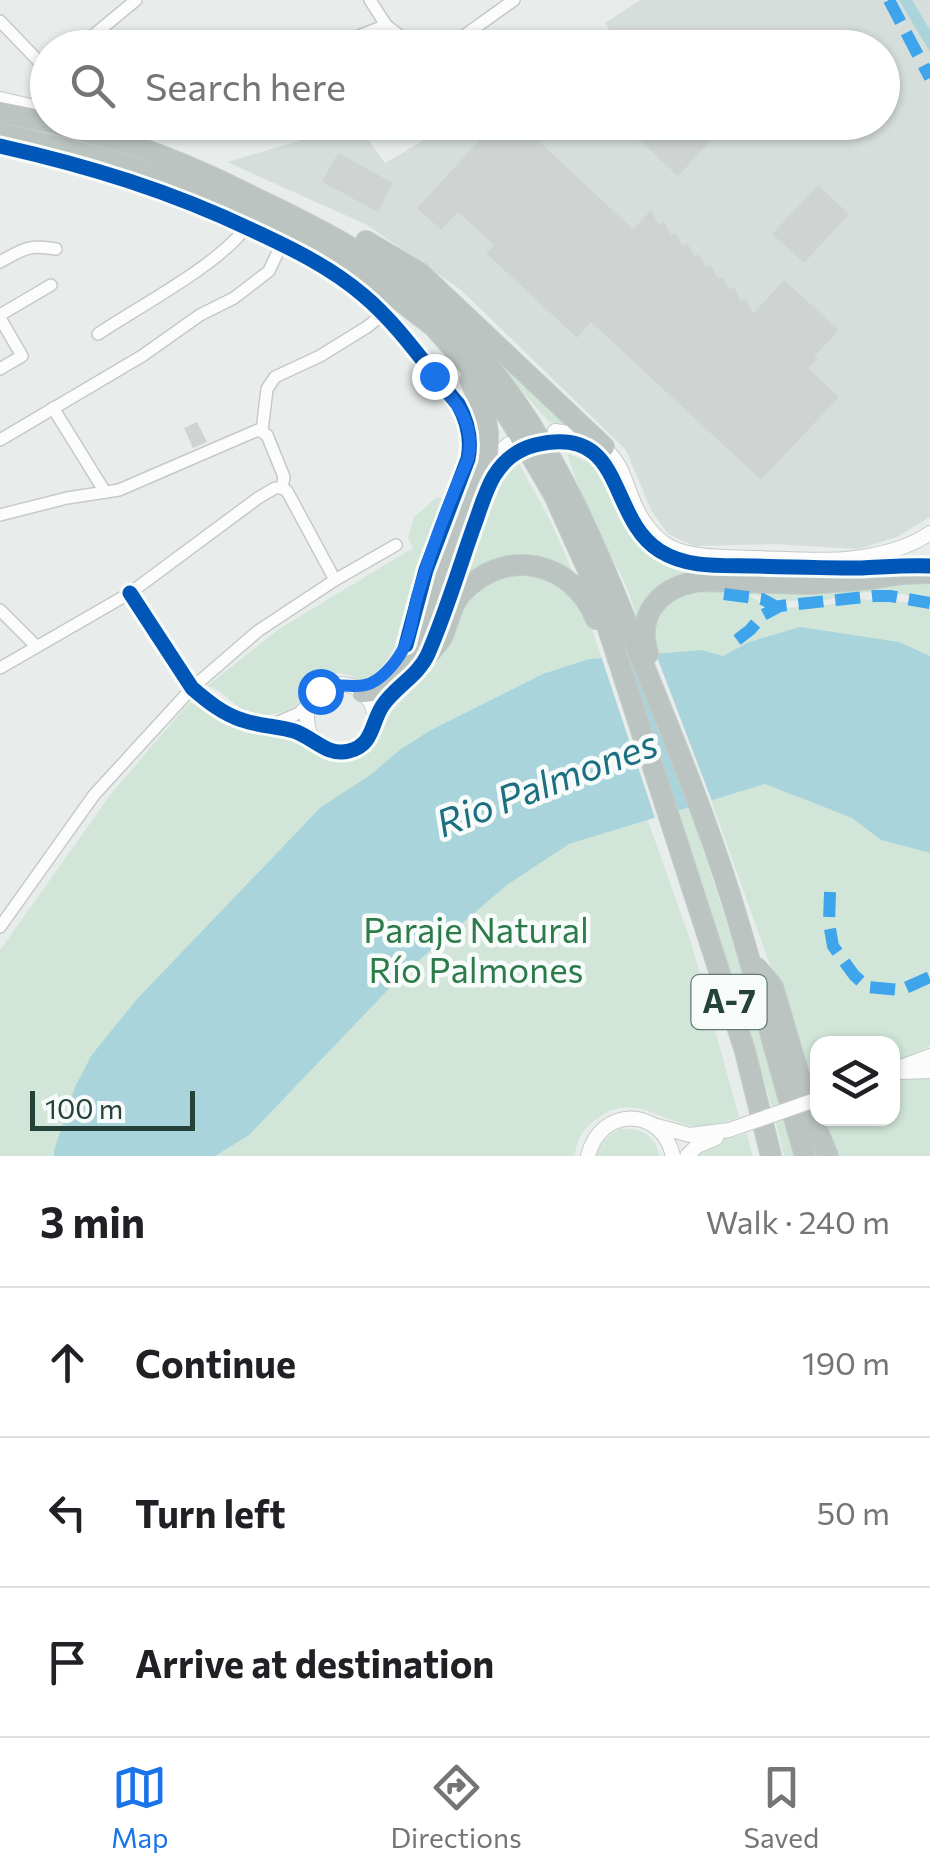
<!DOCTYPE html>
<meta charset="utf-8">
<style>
body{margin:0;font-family:Commissioner,sans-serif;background:#f2f2f2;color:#202124}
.controls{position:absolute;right:30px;bottom:30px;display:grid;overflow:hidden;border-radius:20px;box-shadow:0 2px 8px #0004}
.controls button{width:90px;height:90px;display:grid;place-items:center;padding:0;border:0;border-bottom:2px solid #e0e0e0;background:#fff;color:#202124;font:50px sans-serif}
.scale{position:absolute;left:30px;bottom:25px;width:165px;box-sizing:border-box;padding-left:10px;border:5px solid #24423a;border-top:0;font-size:28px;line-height:35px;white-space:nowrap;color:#24423a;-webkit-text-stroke:8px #f7fbf9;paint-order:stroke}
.stop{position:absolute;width:30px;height:30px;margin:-22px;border:8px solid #1a73e8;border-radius:50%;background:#fff}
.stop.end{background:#1a73e8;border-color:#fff;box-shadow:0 2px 10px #0008}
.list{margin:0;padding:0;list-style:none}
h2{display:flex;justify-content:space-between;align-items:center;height:130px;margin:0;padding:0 40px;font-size:42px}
h2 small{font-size:32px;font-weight:400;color:#757577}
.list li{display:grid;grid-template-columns:65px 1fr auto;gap:30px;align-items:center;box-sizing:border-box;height:150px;padding:0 40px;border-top:2px solid #e0e0e0}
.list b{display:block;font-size:38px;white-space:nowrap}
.list em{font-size:32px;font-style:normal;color:#757577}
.icon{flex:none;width:55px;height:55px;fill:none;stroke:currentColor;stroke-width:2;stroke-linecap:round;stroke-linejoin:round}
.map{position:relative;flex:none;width:930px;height:1156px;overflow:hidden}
.search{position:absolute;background:#fff;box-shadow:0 2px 8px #0004;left:30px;right:30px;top:30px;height:110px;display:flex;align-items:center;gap:25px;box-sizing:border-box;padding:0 35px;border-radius:55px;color:#757577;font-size:38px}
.sheet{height:580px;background:#fff}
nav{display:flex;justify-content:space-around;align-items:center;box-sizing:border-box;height:140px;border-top:2px solid #e0e0e0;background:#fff;font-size:28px;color:#757577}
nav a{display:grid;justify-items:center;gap:5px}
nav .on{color:#1a73e8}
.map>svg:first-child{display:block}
.built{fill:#d6dedb}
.green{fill:#d1e6d8}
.water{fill:#a9d4db}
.pier{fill:#e8edeb}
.building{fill:#cfd4d2}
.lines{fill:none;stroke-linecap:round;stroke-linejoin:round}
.minor-casing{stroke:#c5cac8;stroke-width:14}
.tertiary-casing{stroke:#c5cac8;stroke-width:16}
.motorway-casing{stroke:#c3ccc9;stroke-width:22}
.minor{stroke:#fcfcfc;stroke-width:11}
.tertiary{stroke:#fcfcfc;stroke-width:14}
.motorway{stroke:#bcc4c2;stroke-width:20}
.tertiary-bridge-casing{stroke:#c5cac8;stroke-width:16;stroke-linecap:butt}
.motorway-bridge-casing{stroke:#c3ccc9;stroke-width:22;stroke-linecap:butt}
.tertiary-bridge{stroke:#fcfcfc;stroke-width:14}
.motorway-bridge{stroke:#bcc4c2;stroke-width:20}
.quiet{stroke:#3ea4ec;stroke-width:12;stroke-dasharray:25 12;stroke-linecap:butt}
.cycleway-casing{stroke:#f7fbf9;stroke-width:21}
.cycleway{stroke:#0057b8;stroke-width:15}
.route{stroke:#1a73e8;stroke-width:12}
.labels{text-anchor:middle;stroke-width:9;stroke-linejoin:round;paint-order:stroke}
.shield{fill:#f7fbf9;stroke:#637a73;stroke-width:2.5}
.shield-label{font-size:32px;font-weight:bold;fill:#24423a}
.park-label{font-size:35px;fill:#2d7a4b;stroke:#f7fbf9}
.water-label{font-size:38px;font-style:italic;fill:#1c6f80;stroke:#f7fbf9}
</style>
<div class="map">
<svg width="930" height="1156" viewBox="0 0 930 1156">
<rect width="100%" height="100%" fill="#e8edeb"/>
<path class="built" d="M640 0H930V517L897 537 858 549 774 544 694 546 668 534 652 512 626 450 461 290 367 225 227 162 357 124 385 163 453 123 882 122V48L580 47 609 30 605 23Z"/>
<g class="green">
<path d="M469 331 575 428 549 422Z"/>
<path d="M567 453 593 464 606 477 661 557 692 572 672 579 637 622C631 590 622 577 607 549 593 523 575 481 567 453Z"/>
<path d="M518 462 550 520 577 582 555 565 461 584C477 543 487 493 518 462Z"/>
<path d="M436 498H442C436 516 429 534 424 552 413 591 403 659 365 681 355 679 344 671 334 673 305 677 310 715 262 715 235 714 227 690 207 686L279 629 413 548 408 537 414 517Z"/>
<path d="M515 571 562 582 589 622 602 658H596L647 818 691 942 739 1117C725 1122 709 1128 694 1126 659 1121 633 1092 598 1118 583 1128 577 1138 575 1156H0V950L111 794 187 705 190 702 231 722 276 733 302 742 322 759 334 762 352 761 373 747 391 711 430 672 443 653 454 618 481 585Z"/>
<path d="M930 581V600L901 594 866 592 826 600 788 601 747 594 758 601 767 616 786 608 827 605 860 599 905 602 930 607V656L749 642 723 656 702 650 656 654 652 621 683 590Z"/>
<path d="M765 784 852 818 881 840 930 853V1046L893 1063 892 1044H818L817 1090 815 1091 711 800Z"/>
<path d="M689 806 766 1045 797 1156H784L771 1104 677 809Z"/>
<path d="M908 1076 930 1078V1156H836L823 1119 892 1118 893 1080Z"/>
<path d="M620 1129C643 1128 653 1134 660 1156H596C601 1142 607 1136 620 1129Z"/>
<path d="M747 1133 752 1156H695L710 1144 731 1136 732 1138Z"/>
</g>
<g class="water">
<path d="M899 0H912L930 30V52Z"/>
<path d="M800 627 899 642 930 656V853L881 840 852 818 765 784 569 844 507 885 405 972 249 1135 215 1156H54V1151L75 1087 91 1056 137 999 321 807 369 776 401 749 431 730 543 674 589 659 702 650 723 656 749 642Z"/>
</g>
<g class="pier">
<path d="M654 649 713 804 690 811 630 651Z"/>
<path d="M625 651 679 814 656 821 600 653Z"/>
</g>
<g class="building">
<path d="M496 122H518L633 229 651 210 658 224 664 222 671 235 676 233 682 246 687 243 695 256 699 254 705 267 710 264 718 279 723 277 729 289 734 287 741 301 746 298 753 314 784 280 839 330 814 357 817 359 808 368 839 397 761 480 591 322 577 338 486 253 494 245 458 212 441 230 417 208Z"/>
<path d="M620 122H728L678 176Z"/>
<path d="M338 153 393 183 378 212 322 182Z"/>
<path d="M818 185 849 214 804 263 772 234Z"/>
<path d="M197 422 207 442 193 448 184 428Z"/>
</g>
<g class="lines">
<g class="minor-casing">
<g id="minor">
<path d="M370 0 386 25 416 48"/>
<path d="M0 21 48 71"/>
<path d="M78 48 136 0"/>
<path d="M329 48 386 25"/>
<path d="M429 48 458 40 514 0"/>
<path d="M0 146C84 165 162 188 241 224 293 248 342 274 383 314L367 327 320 356 275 377 267 389 262 431"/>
<path d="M0 262C23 249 29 244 56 249"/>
<path d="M0 315 51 285"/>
<path d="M0 318 22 356 0 369"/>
<path d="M98 334C138 307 220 264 246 227"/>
<path d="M53 408 105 492"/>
<path d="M0 440 142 356 200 315 234 298 269 271 282 243"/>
<path d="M0 515 67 498 119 490 258 430 267 435 284 477 282 488 287 491 335 580 396 545"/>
<path d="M130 593 192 688 220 710 237 718 291 730 315 742"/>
<path d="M0 610 36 646"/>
<path d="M0 668 130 593 258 498 275 488H282"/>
<path d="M272 725 299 713 310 702"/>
<path d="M0 927 94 795 192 688 258 631 335 580"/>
</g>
</g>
<g class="tertiary-casing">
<g id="tertiary">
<path d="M0 99 48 110"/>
<path d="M383 314 458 404C468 422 472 439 468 459L426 570 406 645"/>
<path d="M555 431C645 444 610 495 660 540 668 547 678 551 688 553 710 558 734 557 757 558 795 559 836 563 873 555 894 551 913 545 930 533"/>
<path d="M561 442C611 451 610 475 627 513 642 547 675 563 711 565"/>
<path d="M484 464 509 444"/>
<path d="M822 568 901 566"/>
<path d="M445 607 491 480 513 453"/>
<path d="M375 719C371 671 306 674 307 718 307 729 312 739 320 745 326 750 334 752 342 752 376 751 370 715 389 697 404 682 420 671 429 650"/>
<path d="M902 1072 930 1071"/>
<path d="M892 1073 901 1067 930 1056"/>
<path d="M657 1126 690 1135 729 1130"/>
<path d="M588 1156C600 1106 662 1106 673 1156"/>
<path d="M687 1156 697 1146 716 1138"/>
</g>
</g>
<g class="motorway-casing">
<g id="motorway">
<path d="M0 112C66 124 142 145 203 173 228 184 253 197 278 209 337 238 394 269 443 316 541 411 586 522 636 646 670 730 705 814 732 901 758 985 780 1071 805 1156"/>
<path d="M0 133 110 160 164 178 247 212 356 266 433 326 490 390 511 421 554 495 592 579 745 1051 771 1156"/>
<path d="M366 241 420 273 604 447"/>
<path d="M470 380 485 415 488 433"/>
<path d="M648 654C635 613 662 585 702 581L810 584 872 579 902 574 930 573"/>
<path d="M427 656C432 650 438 644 442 637 449 623 450 606 461 594 504 546 572 560 596 619"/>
<path d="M363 692 372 691 382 684 397 671 416 648 472 502"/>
<path d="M757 968 773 987 811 1115 828 1156"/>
</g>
</g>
<use href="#minor" class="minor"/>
<use href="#tertiary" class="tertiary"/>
<use href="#motorway" class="motorway"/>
<g class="tertiary-bridge-casing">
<path id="tertiary-bridge" d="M729 1130 818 1099"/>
</g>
<g class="motorway-bridge-casing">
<path id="motorway-bridge" d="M472 502 487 457 488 433"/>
</g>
<use href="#tertiary-bridge" class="tertiary-bridge"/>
<use href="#motorway-bridge" class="motorway-bridge"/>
<g class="quiet">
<path d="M889 0 930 78"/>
<path d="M724 594 762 599 777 607"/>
<path d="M737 640 750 630 763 615 780 606 874 596H890L930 603"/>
<path d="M830 892 829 923 833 946 854 975 867 987 901 990 930 977"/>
</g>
<g class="cycleway-casing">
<g id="cycleway">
<path d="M0 146C89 166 170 191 252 230 291 248 330 267 363 295 400 326 427 368 458 404 468 422 472 439 468 459L426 570 406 645"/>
<path d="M130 593 192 688C207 701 223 714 242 720 259 726 277 726 294 731 313 737 327 757 349 751 374 745 371 722 383 705 396 686 418 676 428 654 446 613 459 568 474 526 480 510 485 491 494 476 504 460 516 450 535 445 627 423 606 517 660 551 689 569 723 565 756 566 791 567 826 568 862 568 885 567 907 565 930 566"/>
</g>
</g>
<use href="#cycleway" class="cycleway"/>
</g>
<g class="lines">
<path class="route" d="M320 691C342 678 358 694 378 679 389 671 402 655 406 642 412 628 413 612 417 597 431 550 448 503 468 459 476 424 456 402 434 376"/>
</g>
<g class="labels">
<rect class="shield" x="691.5" y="975" width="75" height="54" rx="8"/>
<g class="shield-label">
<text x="729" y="1013">A-7</text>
</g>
<g class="park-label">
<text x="476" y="943">Paraje Natural<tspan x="476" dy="40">Río Palmones</tspan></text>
</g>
<g class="water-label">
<text transform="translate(547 784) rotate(-21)" y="13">Rio Palmones</text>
</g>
</g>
</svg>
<div class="controls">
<button><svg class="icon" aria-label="layers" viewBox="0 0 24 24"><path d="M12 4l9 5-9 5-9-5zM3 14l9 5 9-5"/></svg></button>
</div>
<div class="scale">100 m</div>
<div class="stop" style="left:320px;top:691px"></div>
<div class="stop end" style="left:434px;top:376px"></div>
<div class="search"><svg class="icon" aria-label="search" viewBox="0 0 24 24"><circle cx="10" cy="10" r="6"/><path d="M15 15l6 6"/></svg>Search here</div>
</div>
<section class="sheet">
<h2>3 min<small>Walk · 240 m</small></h2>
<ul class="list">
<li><svg class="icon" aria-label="ahead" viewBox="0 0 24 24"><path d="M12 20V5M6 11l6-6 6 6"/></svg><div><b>Continue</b></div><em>190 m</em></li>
<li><svg class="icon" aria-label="left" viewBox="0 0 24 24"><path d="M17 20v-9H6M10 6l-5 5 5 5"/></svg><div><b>Turn left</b></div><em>50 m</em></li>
<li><svg class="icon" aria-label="arrive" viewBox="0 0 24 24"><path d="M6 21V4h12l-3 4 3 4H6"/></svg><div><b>Arrive at destination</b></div></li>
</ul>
</section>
<nav>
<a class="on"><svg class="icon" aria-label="map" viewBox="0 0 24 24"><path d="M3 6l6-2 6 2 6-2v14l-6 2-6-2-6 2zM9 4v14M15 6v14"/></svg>Map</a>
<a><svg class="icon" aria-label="directions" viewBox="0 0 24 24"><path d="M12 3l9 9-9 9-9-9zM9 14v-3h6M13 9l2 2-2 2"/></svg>Directions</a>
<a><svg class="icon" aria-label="saved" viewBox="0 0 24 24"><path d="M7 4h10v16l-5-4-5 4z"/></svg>Saved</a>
</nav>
